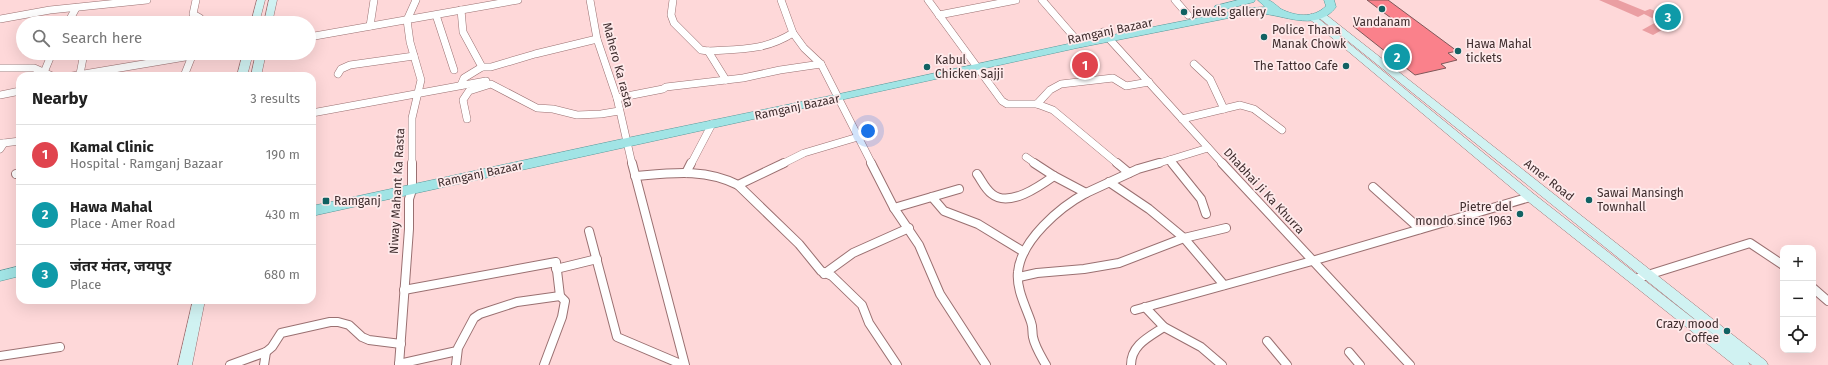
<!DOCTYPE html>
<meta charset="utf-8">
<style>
body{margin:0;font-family:"Fira Sans","Noto Sans Devanagari",sans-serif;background:#f2f2f2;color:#222}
.controls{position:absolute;right:12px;bottom:12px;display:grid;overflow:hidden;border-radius:8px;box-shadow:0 4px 16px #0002}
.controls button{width:36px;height:36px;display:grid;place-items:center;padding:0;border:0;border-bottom:1px solid #e0e0e0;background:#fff;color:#222;font:20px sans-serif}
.you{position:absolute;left:868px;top:131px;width:14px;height:14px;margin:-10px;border:3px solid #fff;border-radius:50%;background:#1a73e8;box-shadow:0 0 0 6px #1a73e833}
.badge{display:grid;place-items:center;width:26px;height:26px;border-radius:50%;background:#db2777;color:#fff;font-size:13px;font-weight:700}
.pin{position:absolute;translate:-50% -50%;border:2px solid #fff;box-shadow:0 1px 4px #0006}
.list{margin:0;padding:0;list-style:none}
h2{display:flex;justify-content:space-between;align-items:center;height:52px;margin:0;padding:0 16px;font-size:17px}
h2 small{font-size:13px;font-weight:400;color:#767676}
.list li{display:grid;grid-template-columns:26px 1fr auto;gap:12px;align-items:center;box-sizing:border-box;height:60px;padding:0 16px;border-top:1px solid #e0e0e0}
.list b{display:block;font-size:15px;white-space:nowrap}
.list p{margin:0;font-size:13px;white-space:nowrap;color:#767676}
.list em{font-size:13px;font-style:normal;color:#767676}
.icon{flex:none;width:22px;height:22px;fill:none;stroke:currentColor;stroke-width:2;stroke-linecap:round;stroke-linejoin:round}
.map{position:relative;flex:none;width:1828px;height:365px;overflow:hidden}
.search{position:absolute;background:#fff;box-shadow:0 4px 16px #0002;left:16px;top:16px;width:300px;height:44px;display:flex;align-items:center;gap:10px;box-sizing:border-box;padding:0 14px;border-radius:22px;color:#767676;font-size:15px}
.panel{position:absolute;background:#fff;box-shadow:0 4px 16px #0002;left:16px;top:72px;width:300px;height:232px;border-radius:12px}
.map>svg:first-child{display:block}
.green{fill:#ea9ea2}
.building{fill:#fa818b;stroke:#7f5759}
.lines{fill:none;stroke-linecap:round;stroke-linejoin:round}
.street-far1-casing{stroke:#9a7071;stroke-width:8}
.street-casing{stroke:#9a7071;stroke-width:10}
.secondary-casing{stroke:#9a7071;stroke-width:1}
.primary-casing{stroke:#569899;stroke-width:1}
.street-far1{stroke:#fff;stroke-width:7}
.street{stroke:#fff;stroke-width:8}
.secondary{fill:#d0f2f2;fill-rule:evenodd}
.primary{fill:#a1e4e5;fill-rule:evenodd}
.poi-dot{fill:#116263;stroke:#feeaeb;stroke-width:1.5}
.labels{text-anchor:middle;stroke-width:3.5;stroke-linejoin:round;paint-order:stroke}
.poi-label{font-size:12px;fill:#3f2d2e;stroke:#feeaeb;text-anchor:start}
.street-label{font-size:12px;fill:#3f2d2e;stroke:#feeaeb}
</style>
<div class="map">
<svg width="1828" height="365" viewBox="0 0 1828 365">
<rect width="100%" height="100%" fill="#fed8d9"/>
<g class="green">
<path d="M1599 0H1618L1645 11 1650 9 1661 13 1652 18 1644 14 1638 17Z"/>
<path d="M1667 16 1678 21 1653 35 1642 30Z"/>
</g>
<path class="building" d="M1367 0H1388L1457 51 1448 53 1457 60 1441 64 1446 68 1415 75 1353 26 1391 18Z"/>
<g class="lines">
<g class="street-far1-casing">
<g id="street-far1">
<path d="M196 0 193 14 200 18 202 23"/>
<path d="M590 0 597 39 617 98 632 164"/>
<path d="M673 0 671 15 674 23 701 50 708 51C740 49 764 51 793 33"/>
<path d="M781 0 793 33 804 48 821 64 872 164"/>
<path d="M928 0 1002 101 1007 104H1037L1053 110 1118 164"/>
<path d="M1042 0 1075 38"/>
<path d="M1175 0 1188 15"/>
<path d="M461 10 463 32 482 67H491L535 54 597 39"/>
<path d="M436 15 454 70"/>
<path d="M939 15 1016 0"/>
<path d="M0 19 50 10 147 0"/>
<path d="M61 23 70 19 76 8"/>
<path d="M370 26 374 0"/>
<path d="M1103 32 1223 164"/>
<path d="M309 37 518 0"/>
<path d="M708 51 726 80"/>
<path d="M1194 64 1210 79 1224 109"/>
<path d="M0 68H34L52 76"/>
<path d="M45 70 52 53"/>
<path d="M80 74 84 53"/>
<path d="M338 74 341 69 350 65 414 56"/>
<path d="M72 76 209 53"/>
<path d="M184 76 192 56"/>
<path d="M461 85 464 78 482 67"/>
<path d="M0 95 20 91"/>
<path d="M617 98 663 89 666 87 743 78 780 70 821 64"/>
<path d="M1037 104 1050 90 1061 84 1113 78 1126 86 1149 82"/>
<path d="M312 113 486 81"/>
<path d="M467 119 463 100 469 91 491 84 537 108 553 109 577 115 601 114 619 111"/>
<path d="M1182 119 1240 105 1254 109 1282 130"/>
<path d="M0 143H4L0 149"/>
<path d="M4 143 20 141"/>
<path d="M1026 157 1036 164"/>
<path d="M1170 160 1173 164"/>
<path d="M412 164V118L421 80 410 42 407 20 416 0"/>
<path d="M691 164 712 124"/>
<path d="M782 164 804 153 858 137"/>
<path d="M1156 164 1208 148"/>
</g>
</g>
<g class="street-casing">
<g id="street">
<path d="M632 163 685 365"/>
<path d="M871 163 894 208 919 245 940 294 986 365"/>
<path d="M1034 163 1054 176 1086 193C1060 207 1021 240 1018 272 1016 289 1026 307 1031 322 1033 327 1032 332 1033 337 1035 347 1041 356 1046 365"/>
<path d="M1117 163 1129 173"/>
<path d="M1172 163 1201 199 1206 214"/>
<path d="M1222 163 1410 365"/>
<path d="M686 173 691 163"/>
<path d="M16 174 20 173"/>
<path d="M977 174C982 181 985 189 992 194 1009 208 1040 186 1054 176"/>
<path d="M635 176C671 173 705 168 738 185L799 244 821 271 832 276 862 305 869 323 897 365"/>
<path d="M1109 182 1149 209 1184 238 1224 285"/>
<path d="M738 185 784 163"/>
<path d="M1373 187 1420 229"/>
<path d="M1086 193 1138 169 1159 163"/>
<path d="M932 197 944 211 978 224 1024 252"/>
<path d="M894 208 959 189"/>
<path d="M589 231 617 337 683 365"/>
<path d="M556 269 597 259"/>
<path d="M824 274 853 253 909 228"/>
<path d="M1019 277 1037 273 1084 269 1119 263 1184 238 1226 228"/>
<path d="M1635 279 1750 243 1783 265"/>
<path d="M1813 288 1828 301"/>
<path d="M404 290 556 262 560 296 565 301 562 317 544 365"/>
<path d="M1145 307 1164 327 1201 347 1222 365"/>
<path d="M1135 310 1312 261 1530 197"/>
<path d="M1267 341 1287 365"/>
<path d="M1349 352 1360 365"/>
<path d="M0 356 60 347"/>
<path d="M399 364 457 351"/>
<path d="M230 365 266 352 272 347 281 333 330 322H338L349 325 362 337 369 340 401 344"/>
<path d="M264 365 266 352"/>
<path d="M399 365 409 229V199L412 190V163"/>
<path d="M456 365 458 348 474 318 480 314 517 302 560 296"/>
<path d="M1131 365C1131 345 1149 337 1164 327"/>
</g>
</g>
<g class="secondary-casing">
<g id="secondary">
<path d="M257 0H265L259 23H251Z"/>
<path d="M269 0H277L272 23H264Z"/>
<path d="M1321 12 1324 13 1766 361 1768 365H1752L1748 362 1750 365H1734L1526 200 1307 17 1311 14 1314 15 1534 194 1722 341 1318 17 1317 15Z"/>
<path d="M243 53H253L247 76H237Z"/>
<path d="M256 53H266L261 76H251Z"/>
<path d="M193 300H205L192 365H178Z"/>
</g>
</g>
<g class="primary-casing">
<g id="primary">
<path d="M1238 0H1255L1254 2 1219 11 1214 8 1215 6Z"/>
<path d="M1258 0C1261 0 1265 0 1268 0 1272 1 1277 6 1281 9 1295 16 1313 19 1326 6L1324 0H1334L1336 7C1318 31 1289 17 1265 14 1260 13 1254 14 1249 14L1077 48 312 216V206L627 138 839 94 1077 42 1249 8 1265 7Z"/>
<path d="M20 266V276L0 281V271Z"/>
</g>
</g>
<use href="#street-far1" class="street-far1"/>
<use href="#street" class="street"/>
<use href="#secondary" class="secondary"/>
<use href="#primary" class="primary"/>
</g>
<g class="poi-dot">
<circle cx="1382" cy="9" r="4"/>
<circle cx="1184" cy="12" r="4"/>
<circle cx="1264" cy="37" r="4"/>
<circle cx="1458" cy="51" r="4"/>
<circle cx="1346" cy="66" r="4"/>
<circle cx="927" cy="67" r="4"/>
<circle cx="1589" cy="200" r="4"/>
<rect x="322" y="197" width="8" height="8" rx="2"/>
<circle cx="1520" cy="214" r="4"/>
<circle cx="1727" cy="331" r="4"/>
</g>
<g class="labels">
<g class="poi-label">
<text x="1192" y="16">jewels gallery</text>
<text x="1382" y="26" text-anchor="middle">Vandanam</text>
<text x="1272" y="34">Police Thana<tspan x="1272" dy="14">Manak Chowk</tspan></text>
<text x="1466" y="48">Hawa Mahal<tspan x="1466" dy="14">tickets</tspan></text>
<text x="935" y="64">Kabul<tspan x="935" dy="14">Chicken Sajji</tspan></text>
<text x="1338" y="70" text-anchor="end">The Tattoo Cafe</text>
<text x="1597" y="197">Sawai Mansingh<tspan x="1597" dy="14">Townhall</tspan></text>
<text x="334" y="205">Ramganj</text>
<text x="1512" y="211" text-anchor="end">Pietre del<tspan x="1512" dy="14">mondo since 1963</tspan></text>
<text x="1719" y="328" text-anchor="end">Crazy mood<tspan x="1719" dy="14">Coffee</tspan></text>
</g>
<g class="street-label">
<text transform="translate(1110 31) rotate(-12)" y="4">Ramganj Bazaar</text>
<text transform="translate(618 65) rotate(75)" y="4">Mahero Ka rasta</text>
<text transform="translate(797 107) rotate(-12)" y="4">Ramganj Bazaar</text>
<text transform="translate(480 174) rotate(-12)" y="4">Ramganj Bazaar</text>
<text transform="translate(1549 180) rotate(38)" y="4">Amer Road</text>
<text transform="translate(397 191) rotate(-87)" y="4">Niway Mahant Ka Rasta</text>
<text transform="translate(1264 191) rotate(47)" y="4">Dhabhai Ji Ka Khurra</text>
</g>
</g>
</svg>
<div class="controls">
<button>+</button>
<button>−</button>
<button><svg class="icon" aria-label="locate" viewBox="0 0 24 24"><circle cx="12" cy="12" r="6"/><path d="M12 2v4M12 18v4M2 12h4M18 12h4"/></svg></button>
</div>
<div class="you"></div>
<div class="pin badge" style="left:1085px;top:65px;background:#e0444e">1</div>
<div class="pin badge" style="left:1397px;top:57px;background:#0f9aa8">2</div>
<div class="pin badge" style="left:1668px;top:17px;background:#0f9aa8">3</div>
<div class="search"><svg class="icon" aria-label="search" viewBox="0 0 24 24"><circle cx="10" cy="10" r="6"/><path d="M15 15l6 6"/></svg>Search here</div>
<section class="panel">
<h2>Nearby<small>3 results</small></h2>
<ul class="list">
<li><span class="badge" style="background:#e0444e">1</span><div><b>Kamal Clinic</b><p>Hospital · Ramganj Bazaar</p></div><em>190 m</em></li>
<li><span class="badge" style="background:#0f9aa8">2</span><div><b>Hawa Mahal</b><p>Place · Amer Road</p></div><em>430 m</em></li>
<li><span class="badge" style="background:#0f9aa8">3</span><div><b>जंतर मंतर, जयपुर</b><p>Place</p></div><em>680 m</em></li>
</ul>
</section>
</div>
